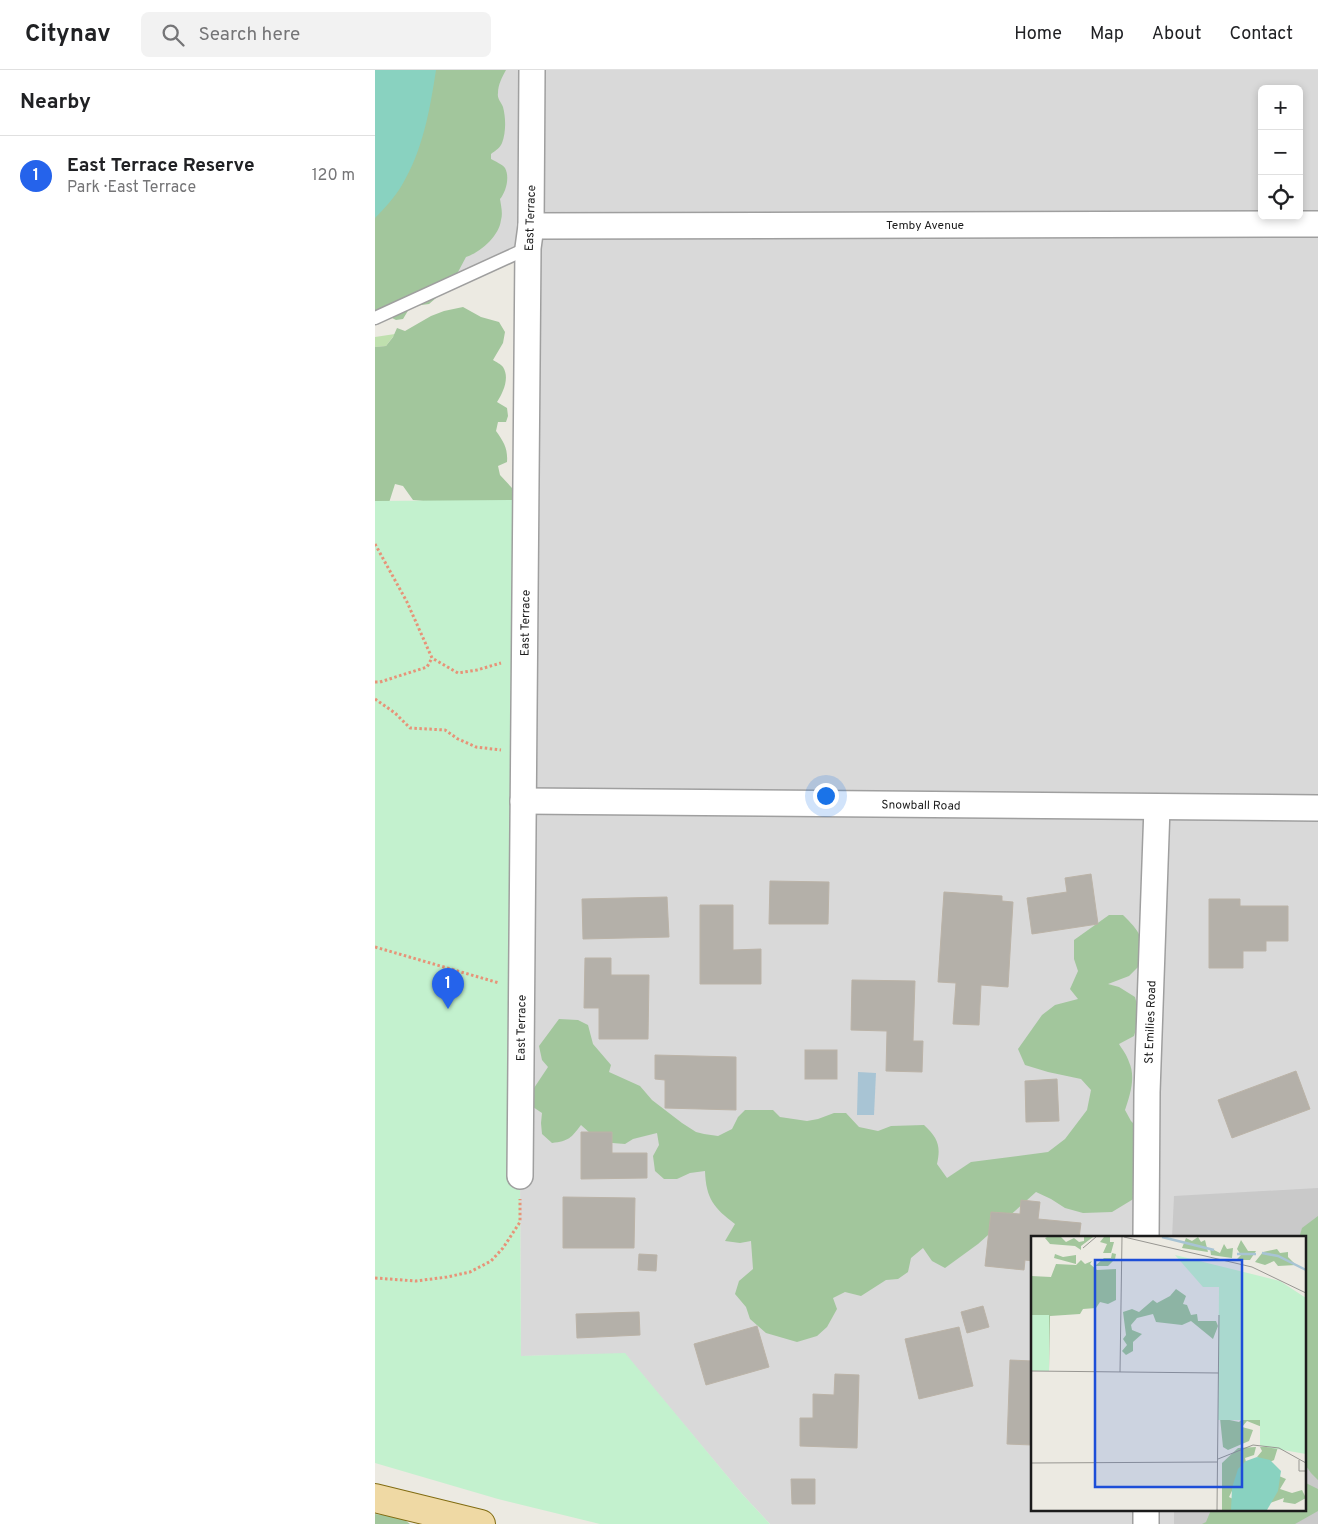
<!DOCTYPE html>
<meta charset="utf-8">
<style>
body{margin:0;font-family:Overpass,sans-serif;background:#f2f2f2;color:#202124}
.controls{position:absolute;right:15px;top:15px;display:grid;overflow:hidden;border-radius:8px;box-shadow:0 2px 8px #0003}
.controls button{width:45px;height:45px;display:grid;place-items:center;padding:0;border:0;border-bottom:1px solid #e0e0e0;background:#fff;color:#202124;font:25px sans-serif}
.you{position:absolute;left:450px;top:725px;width:18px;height:18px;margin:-12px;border:4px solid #fff;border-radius:50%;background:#1a73e8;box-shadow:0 0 0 8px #1a73e833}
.badge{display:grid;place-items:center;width:32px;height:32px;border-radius:50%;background:#2563eb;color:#fff;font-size:16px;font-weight:700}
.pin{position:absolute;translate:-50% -41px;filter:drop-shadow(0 1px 2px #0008)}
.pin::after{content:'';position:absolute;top:26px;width:18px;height:15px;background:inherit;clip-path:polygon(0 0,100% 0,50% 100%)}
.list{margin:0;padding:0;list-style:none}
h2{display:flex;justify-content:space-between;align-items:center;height:65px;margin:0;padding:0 20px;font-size:21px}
h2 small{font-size:16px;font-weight:400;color:#757577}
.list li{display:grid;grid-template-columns:32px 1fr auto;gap:15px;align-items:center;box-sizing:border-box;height:80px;padding:0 20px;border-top:1px solid #e0e0e0}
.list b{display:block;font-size:19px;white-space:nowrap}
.list p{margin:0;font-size:16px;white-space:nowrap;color:#757577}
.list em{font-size:16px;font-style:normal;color:#757577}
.icon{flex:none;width:28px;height:28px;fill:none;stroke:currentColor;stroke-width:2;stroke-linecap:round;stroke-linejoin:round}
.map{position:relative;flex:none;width:943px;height:1454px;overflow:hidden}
header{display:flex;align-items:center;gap:30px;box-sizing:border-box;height:70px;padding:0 25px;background:#fff;border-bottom:1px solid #e0e0e0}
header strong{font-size:24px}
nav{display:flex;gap:28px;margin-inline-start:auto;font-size:18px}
.search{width:350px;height:45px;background:#f2f2f2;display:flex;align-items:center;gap:12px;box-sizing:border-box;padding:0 18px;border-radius:8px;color:#757577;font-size:19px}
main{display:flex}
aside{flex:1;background:#fff}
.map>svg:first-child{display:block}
.residential{fill:#d9d9d9;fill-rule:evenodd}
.religious{fill:#c9c9c9}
.grass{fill:#bfe0ae}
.forest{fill:#a2c69c}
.park{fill:#c3f1ce}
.pitch{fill:#89d2c0}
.water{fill:#a8c4d4}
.building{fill:#b4b0a9;stroke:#bbb3a7}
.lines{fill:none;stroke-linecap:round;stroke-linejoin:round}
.service-casing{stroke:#9f9f9f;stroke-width:15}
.minor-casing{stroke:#9f9f9f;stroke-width:28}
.primary-casing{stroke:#816c12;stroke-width:30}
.path{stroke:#e79378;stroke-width:3;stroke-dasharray:2.5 2.5;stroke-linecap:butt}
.service{stroke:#fff;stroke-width:12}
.minor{stroke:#fff;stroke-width:25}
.primary{stroke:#efd9a4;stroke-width:28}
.labels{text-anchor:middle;stroke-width:4;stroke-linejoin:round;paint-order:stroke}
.street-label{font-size:12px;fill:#1b1b1b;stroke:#fff}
.inset-river{fill:none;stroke:#a8c4d4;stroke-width:2.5}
.inset-road{fill:none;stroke:#989792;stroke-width:1}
.view{fill:#1d4ed8;fill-opacity:0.15;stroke:#1d4ed8;stroke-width:2.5}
.inset-edge{fill:none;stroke:#1b1b1b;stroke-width:2.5}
</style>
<header>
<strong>Citynav</strong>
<div class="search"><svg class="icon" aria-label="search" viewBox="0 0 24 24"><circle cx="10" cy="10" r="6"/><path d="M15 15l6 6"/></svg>Search here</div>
<nav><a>Home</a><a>Map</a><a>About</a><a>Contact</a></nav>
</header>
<main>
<aside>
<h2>Nearby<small></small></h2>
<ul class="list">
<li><span class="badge">1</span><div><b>East Terrace Reserve</b><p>Park · East Terrace</p></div><em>120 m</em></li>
</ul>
</aside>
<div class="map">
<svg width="943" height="1454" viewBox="0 0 943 1454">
<rect width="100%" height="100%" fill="#eceae2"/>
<path class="residential" d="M0 0H943V1454H395L368 1425 250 1284 146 1286 145 1106 153 179 4 247ZM887 19H924V146H887ZM657 1168H929V1440H657Z"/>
<path class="religious" d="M943 1118V1454H799V1440H929V1168H797L799 1126Z"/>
<path class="grass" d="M20 264 11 276 0 277V267Z"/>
<g class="forest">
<path d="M41 0H131C127 7 123 15 123 23 122 29 126 32 128 37 131 48 131 63 127 73 125 78 120 81 116 84V89C121 92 127 94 130 98 135 107 131 122 125 129 126 136 128 143 126 150 124 166 106 182 91 187L83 202 61 228 54 234 39 236 34 239 28 249 21 250 15 247 0 255V132Z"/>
<path d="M88 237 106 247 124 252 130 262 128 273 118 290C121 292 126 294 128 297 135 308 128 323 122 332L132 338 133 346 131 352H123L121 361C129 372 133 379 132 392L123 396 125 405 137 418 139 425V440L38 430 28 416 20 414 12 439 0 447V277L11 276 18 267 22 258 30 261 56 246 69 241Z"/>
<path d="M734 845H748C765 862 768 866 769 891L754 906 733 914 744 917 760 927 765 946 759 966 744 974C747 979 752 985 754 992 761 1007 755 1025 750 1040L756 1051 765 1060V1125L737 1142 708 1143 690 1138 676 1129 661 1122 603 1174 570 1198 557 1191 548 1178 536 1188 533 1202 523 1209 511 1210 486 1226 470 1222 458 1228 462 1239 452 1257 442 1266 422 1272 391 1263 375 1249 371 1237 360 1224 364 1211 378 1199 376 1171 365 1173 350 1171 360 1154C339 1138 331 1129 330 1101L315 1103 302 1109H289L280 1101 278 1086 284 1075 282 1063 258 1069 250 1074 225 1072 206 1055C196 1068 194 1071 177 1073L167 1064 166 1053 167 1043 155 1035 157 1021 173 997 167 990 164 976 184 949 203 950 213 955 218 974 236 995 234 1002 265 1016 277 1030 307 1053 321 1062 329 1064 343 1066 357 1059 363 1047 370 1040H398L405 1047 432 1051 443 1049 459 1043H471L484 1057 503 1061 516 1056 549 1055C563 1068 566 1076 562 1094L572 1108 596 1092 673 1082 690 1069 712 1040 716 1020 706 1009 673 1002 650 995 643 979 667 945 680 935 703 929 695 919 703 901 699 889V870Z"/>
<path d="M943 1146V1410L936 1403 929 1393V1168H924L927 1158Z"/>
<path d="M929 1412 943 1419V1441L920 1454H827L831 1452 836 1440H929Z"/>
<path d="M0 1444 26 1447 35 1454H0Z"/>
</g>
<path class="park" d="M151 430 145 1106 146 1286 250 1283 368 1425 395 1454H225L123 1429 0 1393V431Z"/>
<path class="pitch" d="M0 0H61C55 39 48 80 27 115 20 127 10 138 0 148Z"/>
<path class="water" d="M483 1002 501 1003 499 1045H482Z"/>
<g class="building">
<path d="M716 804 723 854 657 864 652 828 692 822 690 808Z"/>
<path d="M395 811 454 812 453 854H394Z"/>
<path d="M569 822 627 826V831L638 832 633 917 606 915 604 955 578 954 581 913 563 912Z"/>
<path d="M292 827 294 867 208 869 207 829Z"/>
<path d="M834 829H865V836H913V871H891V881H868V898H834Z"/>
<path d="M325 835H358V880L386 879V914H325Z"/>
<path d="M210 888H236V905H274L273 969H224V938H209Z"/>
<path d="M477 910 540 911 538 971H548L547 1002 511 1001 512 961 476 960Z"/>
<rect x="430" y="980" width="32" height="29"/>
<path d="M280 985 361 987V1040L290 1038V1010L280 1009Z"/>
<path d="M921 1001 935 1039 857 1068 843 1030Z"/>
<path d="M682 1009 684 1051 651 1052 650 1011Z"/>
<path d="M206 1062H237V1083H272V1108L206 1109Z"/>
<path d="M188 1127 260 1128 259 1178H188Z"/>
<path d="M646 1130 665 1132 663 1149 706 1153 704 1168H657V1191L650 1190 649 1200 610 1196 616 1142 645 1144Z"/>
<path d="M264 1184 282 1185 281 1201 263 1200Z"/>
<path d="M608 1236 614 1257 592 1263 586 1242Z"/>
<path d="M264 1242 265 1265 202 1268 201 1244Z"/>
<path d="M382 1256 394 1297 331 1315 319 1274Z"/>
<path d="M584 1257 598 1316 544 1329 530 1269Z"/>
<path d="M635 1290 657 1291V1375L632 1374Z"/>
<path d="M460 1304 484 1305 482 1378 425 1376V1348H438V1324L459 1325Z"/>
<path d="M416 1409H440V1434H417Z"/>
</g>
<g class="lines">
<g class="service-casing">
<path id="service" d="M0 248 153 178"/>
</g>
<g class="minor-casing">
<g id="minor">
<path d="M156 156 943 154"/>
<path d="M148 731 943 738"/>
<path d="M145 1106 153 178 156 156 157 0"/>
<path d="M771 1168 772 1022 782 737"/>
<path d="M771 1454V1440"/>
</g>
</g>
<g class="primary-casing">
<path id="primary" d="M0 1428 106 1454"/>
</g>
<g class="path">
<path d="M0 474 32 532 57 588 83 603 102 600 126 593"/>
<path d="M0 612H5L52 597 57 588"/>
<path d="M0 629 20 643 35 658 70 660 83 669 101 677 126 680"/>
<path d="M0 877 124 913"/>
<path d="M0 1208 41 1211 72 1207 95 1202 116 1191 128 1178 145 1152V1129"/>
</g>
<use href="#service" class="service"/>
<use href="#minor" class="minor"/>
<use href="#primary" class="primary"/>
</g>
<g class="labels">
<g class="street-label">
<text transform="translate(155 148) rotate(-88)" y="4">East Terrace</text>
<text x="550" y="159">Temby Avenue</text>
<text transform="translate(150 553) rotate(-89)" y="4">East Terrace</text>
<text transform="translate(546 735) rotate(1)" y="4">Snowball Road</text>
<text transform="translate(775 952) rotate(-88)" y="4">St Emilies Road</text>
<text transform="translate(146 958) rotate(-89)" y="4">East Terrace</text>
</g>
</g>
<g transform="translate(656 1166)">
<rect width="275" height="275" fill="#eceae2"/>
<path d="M16 1H30L35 6 43 2 48 6 53 5V1H62L50 10V14L44 10 19 8 14 2ZM73 1H79V6H83L80 17H72L76 8 69 6ZM167 1 170 6 174 4 177 16 151 12 155 2 161 5ZM210 4 217 15H225L219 24H205L210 19 206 13ZM193 8 196 13 202 12 201 22 180 19 179 12 189 17ZM246 13 249 17 257 16V21L265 29 247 30 243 25 234 29 224 26 232 16ZM81 17 85 18 84 23 77 30H64L73 22H80ZM24 18 32 21 45 19V28L23 22ZM50 24 54 28 61 25 59 28 66 34 85 33V64L77 68 69 66 65 72 52 73 49 78 19 80 18 135H0V40L20 41 25 28 45 29ZM145 53 155 60 152 68 156 69 160 79 166 78 167 85H185L187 90 182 103 160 85 151 89 125 86 122 78 106 82 100 89 101 94 111 98 102 106V115L95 119 91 115 96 109 92 103 95 99 92 76 101 73 108 76 122 64 126 67 139 60ZM227 168 231 191 216 185 211 191 222 194 218 205 197 214 192 211 189 182 208 186ZM225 211 223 219 214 222 215 226 198 261 202 263 201 274H191V227L207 212ZM229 211H247L243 224 237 227 226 221 231 215ZM248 240 255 243 249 253 261 257 271 254 275 262 264 268 252 266 253 262 239 267Z" fill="#a2c69c"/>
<path d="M144 19 249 45 275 62V218L229 210V184H187L188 51H172ZM0 79H18V135H0Z" fill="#c3f1ce"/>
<path d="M226 221 239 224 250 235 247 255 236 274H200L201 252 207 233 215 225Z" fill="#89d2c0"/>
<path class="inset-river" d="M131 1 183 14M231 17 247 20 275 34M206 18H225"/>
<path class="inset-road" d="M93 1 221 31 275 57M52 12 65 1M0 135 188 137M89 136 91 1M187 223 222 209 248 212 275 227M268 224V235H275M0 227 187 226M186 274 188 79"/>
<path class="view" d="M64 24H211V251H64Z"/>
<rect width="275" height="275" class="inset-edge"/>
</g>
</svg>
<div class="controls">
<button>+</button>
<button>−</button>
<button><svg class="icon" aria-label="locate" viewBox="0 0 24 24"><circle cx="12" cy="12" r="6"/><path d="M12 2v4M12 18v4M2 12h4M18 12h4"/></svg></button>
</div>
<div class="you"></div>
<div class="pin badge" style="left:73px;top:939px">1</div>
</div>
</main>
